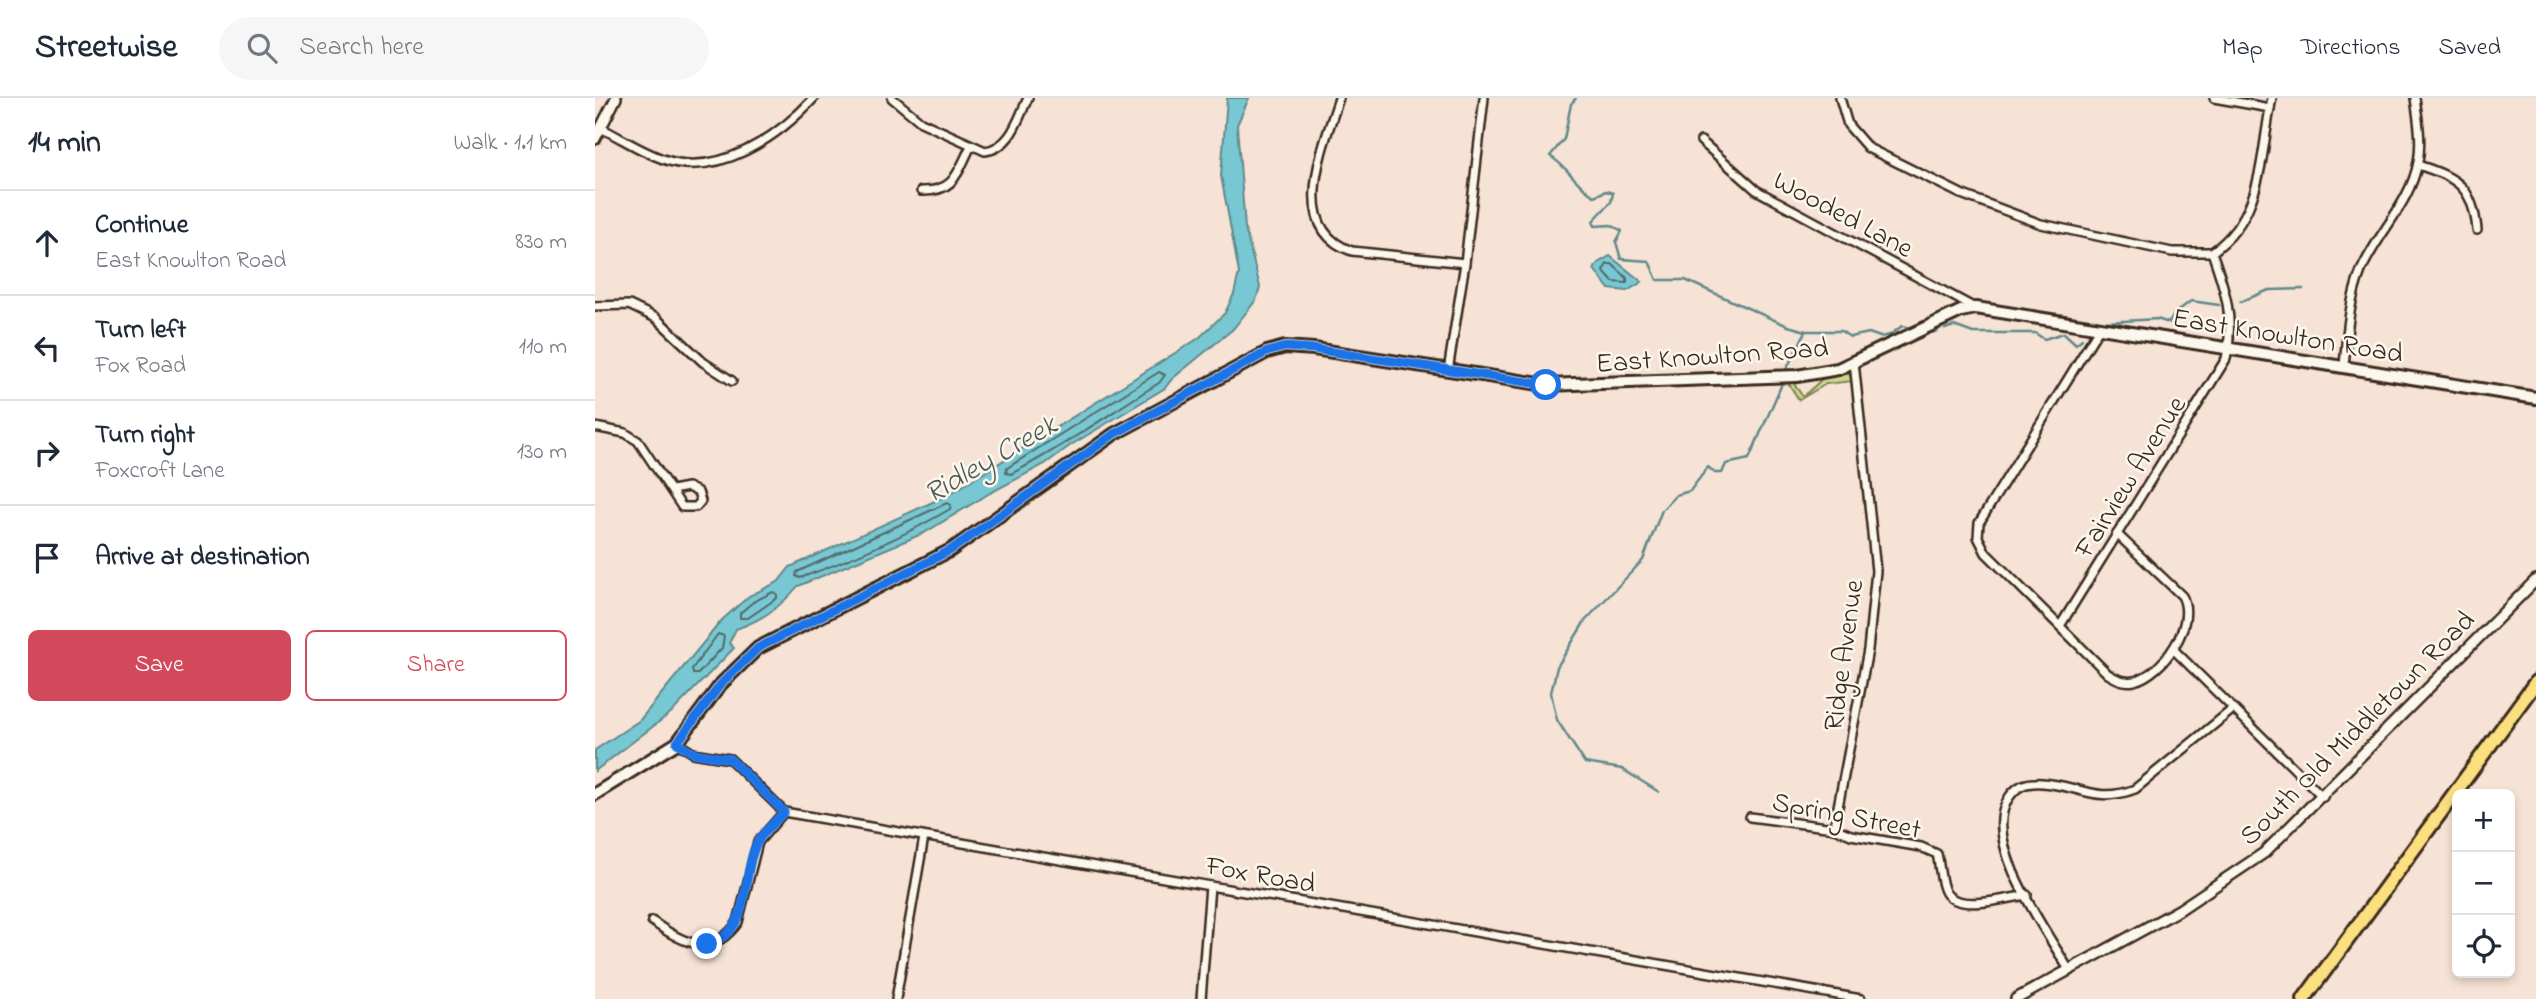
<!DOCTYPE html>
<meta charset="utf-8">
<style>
body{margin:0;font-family:"Indie Flower",sans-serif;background:#f6f6f7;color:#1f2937}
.controls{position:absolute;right:21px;bottom:21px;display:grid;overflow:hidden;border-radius:10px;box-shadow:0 4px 10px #0003}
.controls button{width:63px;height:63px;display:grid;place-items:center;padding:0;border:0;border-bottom:2px solid #e0e1e3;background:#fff;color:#1f2937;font:35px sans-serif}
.stop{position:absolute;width:21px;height:21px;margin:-16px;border:5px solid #1a73e8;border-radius:50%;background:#fff}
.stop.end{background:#1a73e8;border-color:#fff;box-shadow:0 2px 7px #0008}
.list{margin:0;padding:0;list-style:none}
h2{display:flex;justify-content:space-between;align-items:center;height:91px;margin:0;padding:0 28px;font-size:30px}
h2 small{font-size:23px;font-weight:400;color:#747a83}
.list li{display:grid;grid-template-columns:46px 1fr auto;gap:21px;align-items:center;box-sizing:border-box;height:105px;padding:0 28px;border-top:2px solid #e0e1e3}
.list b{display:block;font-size:26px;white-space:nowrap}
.list p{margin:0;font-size:23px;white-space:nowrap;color:#747a83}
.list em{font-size:23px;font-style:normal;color:#747a83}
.actions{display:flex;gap:14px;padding:21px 28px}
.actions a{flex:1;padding:16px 0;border:2px solid #d1495b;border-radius:10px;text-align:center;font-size:24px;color:#d1495b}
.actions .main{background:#d1495b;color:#fff}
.icon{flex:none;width:38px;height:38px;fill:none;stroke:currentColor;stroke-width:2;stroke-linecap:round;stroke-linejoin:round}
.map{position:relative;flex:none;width:1941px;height:901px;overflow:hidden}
header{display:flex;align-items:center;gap:42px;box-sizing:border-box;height:98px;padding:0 35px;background:#fff;border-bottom:2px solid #e0e1e3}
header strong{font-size:33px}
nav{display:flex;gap:38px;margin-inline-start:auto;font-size:24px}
.search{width:490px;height:63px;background:#f6f6f7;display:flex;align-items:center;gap:18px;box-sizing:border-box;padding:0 24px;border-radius:38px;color:#747a83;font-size:26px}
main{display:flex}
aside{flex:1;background:#fff}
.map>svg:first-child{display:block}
.green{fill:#c7da8f;stroke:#818256;stroke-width:2}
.water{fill:#78c8d4;stroke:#60898b;stroke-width:2}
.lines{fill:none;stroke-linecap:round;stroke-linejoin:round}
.shore{stroke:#536967;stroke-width:2}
.stream{stroke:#60898b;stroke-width:2.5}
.minor-casing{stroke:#3b2a1e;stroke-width:12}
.tertiary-casing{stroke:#3b2a1e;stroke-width:14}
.secondary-casing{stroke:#3b2a1e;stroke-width:16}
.primary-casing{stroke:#3b2a1e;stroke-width:18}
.minor{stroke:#fbf7ec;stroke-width:7}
.tertiary{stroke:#fbf7ec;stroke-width:9}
.secondary{stroke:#fbf7ec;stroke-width:10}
.primary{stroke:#fce080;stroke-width:12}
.route{stroke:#1a73e8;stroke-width:9}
.labels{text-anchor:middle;stroke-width:5;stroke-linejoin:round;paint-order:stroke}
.street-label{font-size:28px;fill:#3b2a1e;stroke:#fbf7ec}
.water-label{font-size:30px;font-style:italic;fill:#4d5955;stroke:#fbf7ec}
</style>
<header>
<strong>Streetwise</strong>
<div class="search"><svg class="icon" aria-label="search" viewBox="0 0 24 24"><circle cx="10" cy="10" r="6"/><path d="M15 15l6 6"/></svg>Search here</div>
<nav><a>Map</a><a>Directions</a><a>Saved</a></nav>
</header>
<main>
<aside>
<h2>14 min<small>Walk · 1.1 km</small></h2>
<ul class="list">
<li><svg class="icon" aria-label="ahead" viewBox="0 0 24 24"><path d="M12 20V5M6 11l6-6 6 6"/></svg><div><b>Continue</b><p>East Knowlton Road</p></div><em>830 m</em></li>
<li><svg class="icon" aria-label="left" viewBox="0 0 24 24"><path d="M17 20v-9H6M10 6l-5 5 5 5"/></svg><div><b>Turn left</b><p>Fox Road</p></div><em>110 m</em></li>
<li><svg class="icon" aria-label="right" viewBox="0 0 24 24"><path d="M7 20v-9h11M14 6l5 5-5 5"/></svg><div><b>Turn right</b><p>Foxcroft Lane</p></div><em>130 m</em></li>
<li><svg class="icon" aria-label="arrive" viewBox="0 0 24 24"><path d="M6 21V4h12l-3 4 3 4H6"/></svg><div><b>Arrive at destination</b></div></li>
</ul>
<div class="actions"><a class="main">Save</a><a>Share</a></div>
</aside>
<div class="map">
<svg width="1941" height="901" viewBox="0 0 1941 901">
<rect width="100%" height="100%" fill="#f6e3d5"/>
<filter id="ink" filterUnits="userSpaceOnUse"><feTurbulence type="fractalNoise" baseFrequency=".0143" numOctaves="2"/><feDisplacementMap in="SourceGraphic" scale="14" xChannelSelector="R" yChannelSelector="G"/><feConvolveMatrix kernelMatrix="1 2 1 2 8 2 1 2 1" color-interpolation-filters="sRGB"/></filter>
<g filter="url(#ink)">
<path class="green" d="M1253 274 1258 283 1231 286 1204 302 1192 283 1198 284 1208 299 1227 281Z"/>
<g class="water">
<path d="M632 0H654L642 27 650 130 665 189 661 202 638 231 577 281 570 290 476 347 450 366 395 395 329 435 203 488C187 508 165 523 141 531L134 545 139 550 78 613 0 673V652L45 622 127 522 154 498 183 484 195 469 353 397 604 240 630 215 639 196 644 175 626 78Z"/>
<path d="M1015 158 1047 184 1032 193 1014 191 999 171 1003 165Z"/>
</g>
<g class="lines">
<g class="shore">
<path d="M1012 166H1017L1032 180V185L1018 184 1008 173Z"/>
<path d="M564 274 570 277 564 285C515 315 467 350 416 376L411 375 412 370Z"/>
<path d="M352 405 356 407 355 411C308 439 257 461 205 480L201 478 202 474Z"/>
<path d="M178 494 182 496V500L153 520H145V515L158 504Z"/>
<path d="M123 536 129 538 127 550 103 576H98L97 571Z"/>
</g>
<g class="stream">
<path d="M981 0 976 6 969 41 955 58C973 69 982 88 999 98L1011 93 1018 95 1016 104 998 123 1000 128 1016 127 1027 133 1021 144 1026 161 1054 163 1062 182H1090L1193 228 1211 233H1246L1255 239 1274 235 1285 239 1295 237 1307 228 1318 230"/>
<path d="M1645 204 1674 192 1708 191"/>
<path d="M1511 224 1562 221 1574 225 1580 215 1596 203 1624 207"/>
<path d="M1350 231 1359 228 1378 235H1440L1449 241 1469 235 1481 246 1487 241"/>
<path d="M1336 235 1343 233"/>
<path d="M1191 272 1211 233"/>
<path d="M1064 694 1027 671 990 665 962 622 956 595 962 569 990 523 1048 462 1067 412 1081 397 1095 393 1113 369 1120 375H1127L1131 366 1154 361 1186 288"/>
</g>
<g class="minor-casing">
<g id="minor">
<path d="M297 0 326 24 390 53C416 50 423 21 433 0"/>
<path d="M744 0C730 45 691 131 757 153L870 165"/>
<path d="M1245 0 1253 27 1273 50 1366 96 1446 126 1577 154H1617C1630 191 1640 222 1631 261L1465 528"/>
<path d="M1619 0 1675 10"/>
<path d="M6 30C26 40 47 54 68 61 123 81 183 39 219 0"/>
<path d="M1106 43 1161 92 1380 210"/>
<path d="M1823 67C1863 80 1878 89 1882 132"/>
<path d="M326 93C360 94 362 75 376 48"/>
<path d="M1617 154C1669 118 1665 57 1677 0"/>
<path d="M0 208 34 207 61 220 108 264 137 283"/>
<path d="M1505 229 1384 425 1383 439 1391 455 1513 576C1521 581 1529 585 1539 583 1568 576 1602 526 1587 498L1522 436"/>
<path d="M1749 268C1752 236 1754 203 1766 173 1782 136 1816 104 1823 64 1827 43 1823 21 1820 0"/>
<path d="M853 273 870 165 889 0"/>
<path d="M0 329 30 335 43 343 87 409H101L106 403 103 394 93 389 77 392"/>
<path d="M1578 551 1728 699"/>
<path d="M82 645 98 655 135 661 189 714 1266 901"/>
<path d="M1155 719 1239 730 1256 737 1326 749 1342 756C1345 767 1345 786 1351 795 1364 814 1413 800 1432 797"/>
<path d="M1239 730 1273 552 1281 473 1259 264"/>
<path d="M57 823C87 845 117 861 143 824L163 744 189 714"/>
<path d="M1474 872C1451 832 1388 747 1412 703 1420 688 1430 684 1447 685 1484 687 1501 706 1540 691L1638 611"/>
<path d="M301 901 329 739"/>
<path d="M606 901 615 788"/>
</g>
</g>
<g class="tertiary-casing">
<g id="tertiary">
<path d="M0 41 21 0"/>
<path d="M1421 901 1584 812 1669 755 1941 482"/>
</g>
</g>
<g class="secondary-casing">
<path id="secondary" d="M0 696 82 645 126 586 163 550 356 452 519 336 672 254 690 249 719 251 951 287 1202 278 1243 271 1366 213 1381 210 1941 300"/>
</g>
<g class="primary-casing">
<path id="primary" d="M1709 901 1941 584"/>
</g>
<use href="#minor" class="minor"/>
<use href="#tertiary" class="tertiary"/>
<use href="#secondary" class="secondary"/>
<use href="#primary" class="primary"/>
</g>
</g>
<g class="lines" filter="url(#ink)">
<path class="route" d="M112 846C160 834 144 778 163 743 169 733 181 723 189 714L135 661 98 655 82 645 126 586 163 550 356 452 519 336 672 254 690 249 719 251 951 287"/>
</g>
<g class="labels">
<g class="street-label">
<text transform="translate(1249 115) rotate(28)" y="10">Wooded Lane</text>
<text transform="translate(1693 236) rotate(9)" y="10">East Knowlton Road</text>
<text transform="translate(1117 256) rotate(-4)" y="10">East Knowlton Road</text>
<text transform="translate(1534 378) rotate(-58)" y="10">Fairview Avenue</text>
<text transform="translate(1247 557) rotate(-82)" y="10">Ridge Avenue</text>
<text transform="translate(1761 629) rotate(-45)" y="10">South Old Middletown Road</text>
<text transform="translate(1252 716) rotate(11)" y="10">Spring Street</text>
<text transform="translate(666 775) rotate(10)" y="10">Fox Road</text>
</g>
<g class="water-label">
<text transform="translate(395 360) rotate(-30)" y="10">Ridley Creek</text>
</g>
</g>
</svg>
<div class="controls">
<button>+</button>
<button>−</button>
<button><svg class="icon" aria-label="locate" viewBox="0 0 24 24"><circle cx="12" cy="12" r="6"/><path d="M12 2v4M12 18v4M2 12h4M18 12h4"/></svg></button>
</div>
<div class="stop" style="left:951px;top:287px"></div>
<div class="stop end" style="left:112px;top:846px"></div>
</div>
</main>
